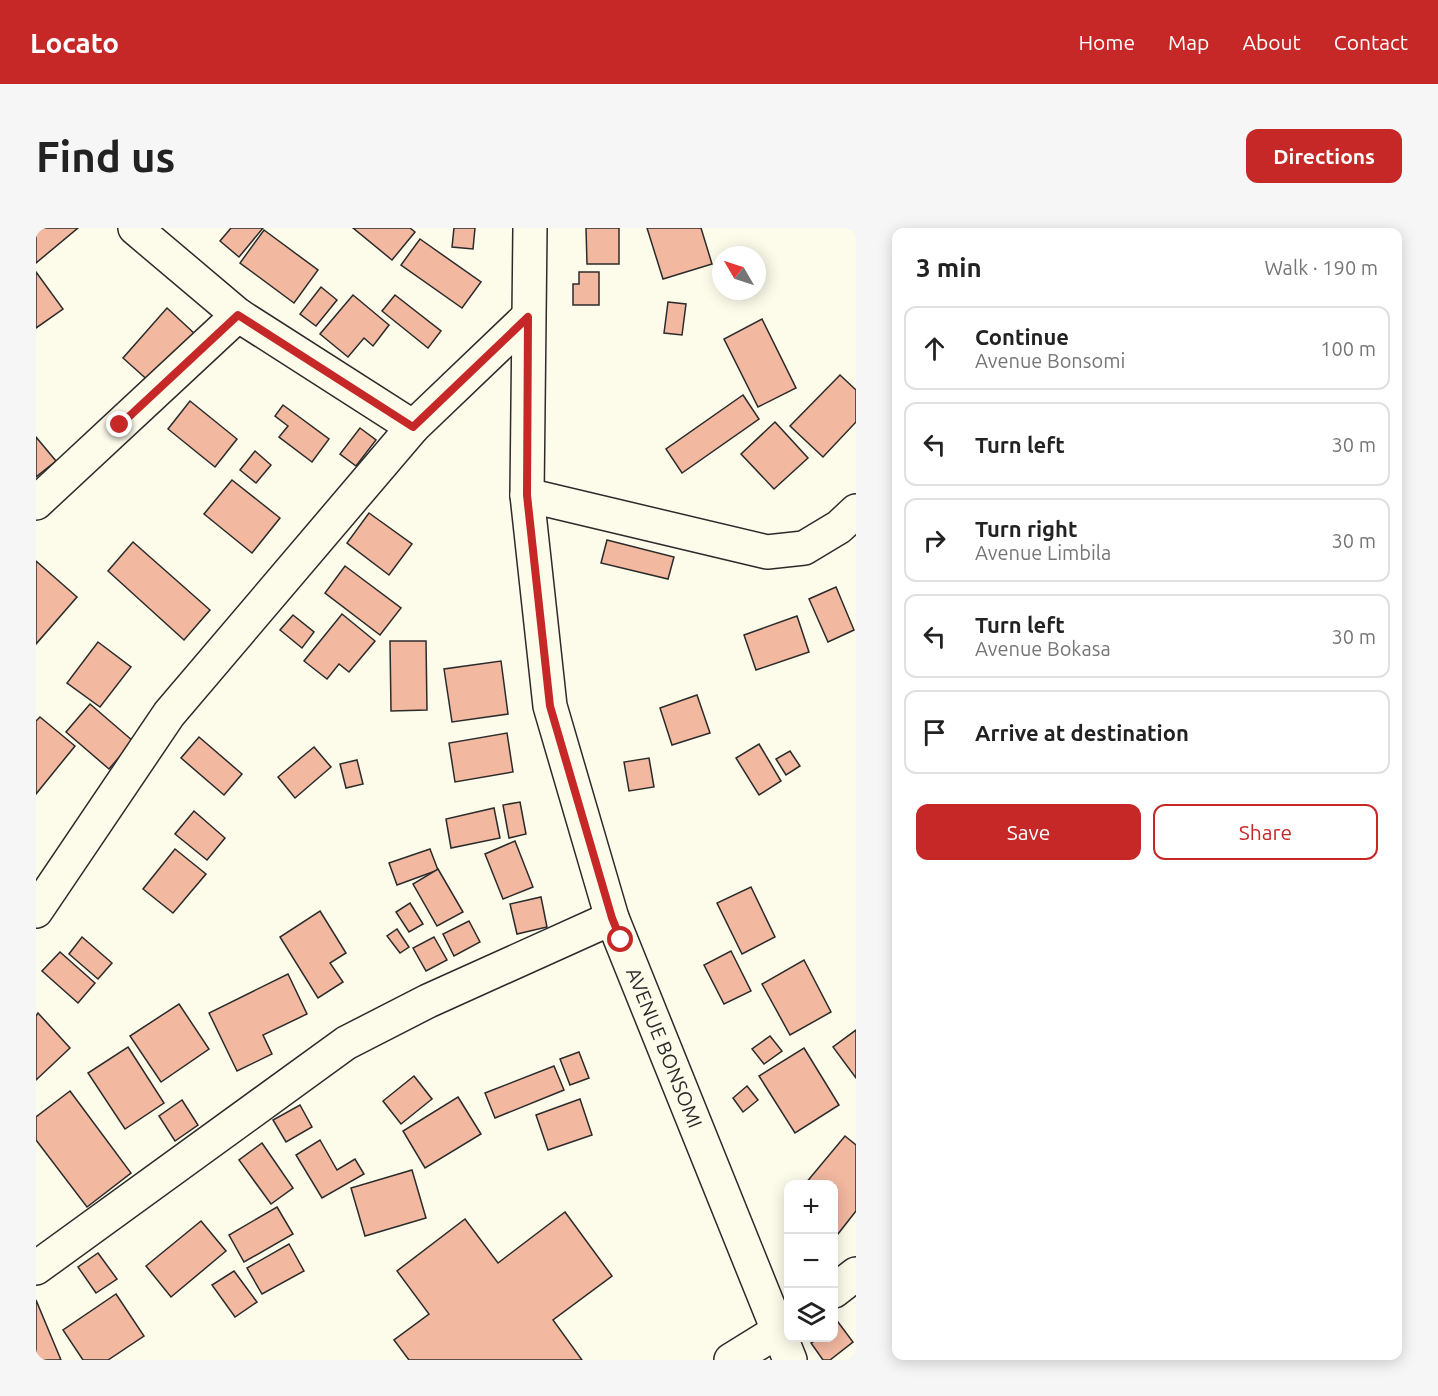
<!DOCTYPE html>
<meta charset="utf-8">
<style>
body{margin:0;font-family:Ubuntu,sans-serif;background:#f6f6f6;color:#222}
.controls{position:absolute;right:18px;bottom:18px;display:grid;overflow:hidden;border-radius:12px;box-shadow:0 3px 15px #0003}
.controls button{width:54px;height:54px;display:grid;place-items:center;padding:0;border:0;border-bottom:2px solid #e0e0e0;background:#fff;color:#222;font:30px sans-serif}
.compass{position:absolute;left:676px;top:18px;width:54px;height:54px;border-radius:50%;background:#fff;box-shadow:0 3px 15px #0003;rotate:309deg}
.stop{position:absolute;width:18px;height:18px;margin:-14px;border:4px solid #c62828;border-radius:50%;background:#fff}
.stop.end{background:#c62828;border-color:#fff;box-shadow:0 2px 6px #0008}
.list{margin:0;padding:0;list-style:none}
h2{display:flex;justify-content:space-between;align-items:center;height:78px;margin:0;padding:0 24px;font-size:26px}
h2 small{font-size:20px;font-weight:400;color:#767676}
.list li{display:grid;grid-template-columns:39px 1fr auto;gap:18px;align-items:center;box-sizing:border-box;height:84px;margin:0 12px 12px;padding:0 12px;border:2px solid #e0e0e0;border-radius:12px}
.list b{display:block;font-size:22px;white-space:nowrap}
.list p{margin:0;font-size:20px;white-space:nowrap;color:#767676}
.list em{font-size:20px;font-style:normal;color:#767676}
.actions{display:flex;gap:12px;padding:18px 24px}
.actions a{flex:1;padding:14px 0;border:2px solid #c62828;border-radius:12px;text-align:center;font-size:21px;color:#c62828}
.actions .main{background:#c62828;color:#fff}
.icon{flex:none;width:33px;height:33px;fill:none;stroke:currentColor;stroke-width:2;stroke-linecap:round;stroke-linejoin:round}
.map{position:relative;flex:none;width:820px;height:1132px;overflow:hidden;border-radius:12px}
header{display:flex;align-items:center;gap:36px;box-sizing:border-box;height:84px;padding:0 30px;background:#c62828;color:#fff}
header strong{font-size:28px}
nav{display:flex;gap:33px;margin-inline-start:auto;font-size:21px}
.intro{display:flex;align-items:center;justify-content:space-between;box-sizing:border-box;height:144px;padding:0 36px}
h1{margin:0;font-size:42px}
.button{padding:15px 27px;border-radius:12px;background:#c62828;color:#fff;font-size:21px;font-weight:700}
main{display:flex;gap:36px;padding:0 36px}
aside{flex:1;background:#fff;border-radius:12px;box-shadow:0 3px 15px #0003}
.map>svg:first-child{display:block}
.building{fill:#f2b8a0;stroke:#2b2b2b;stroke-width:1.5}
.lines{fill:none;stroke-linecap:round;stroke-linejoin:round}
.minor-casing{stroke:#2b2b2b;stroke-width:36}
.major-casing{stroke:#2b2b2b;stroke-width:36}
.minor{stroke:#fdfbea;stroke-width:33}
.major{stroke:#fdfbea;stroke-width:33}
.route{stroke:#c62828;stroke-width:8}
.labels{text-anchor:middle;stroke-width:4.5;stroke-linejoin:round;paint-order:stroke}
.street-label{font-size:20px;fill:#2b2b2b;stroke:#fdfbea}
</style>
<header>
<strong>Locato</strong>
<nav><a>Home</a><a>Map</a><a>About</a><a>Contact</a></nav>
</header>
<div class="intro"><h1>Find us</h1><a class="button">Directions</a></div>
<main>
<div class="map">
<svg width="820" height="1132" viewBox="0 0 820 1132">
<rect width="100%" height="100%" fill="#fdfbea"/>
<g class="building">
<path d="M0 0H42L0 35Z"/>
<path d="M195 0H227L203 29 184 13Z"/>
<path d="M317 0H374L379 4 356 32Z"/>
<path d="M418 0H439L437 21 416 19Z"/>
<path d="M550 0H583V36H551Z"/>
<path d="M611 0H665L676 36 627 51Z"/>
<path d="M228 2 282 42 258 75 204 35Z"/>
<path d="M384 11 445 54 426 80 365 37Z"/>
<path d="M0 44 27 81 0 100Z"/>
<path d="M543 44H563V77H537V56H543Z"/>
<path d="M285 59 301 72 280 98 264 86Z"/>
<path d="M317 67 353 97 337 118 328 110 312 129 284 106Z"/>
<path d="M359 67 405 103 392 120 346 83Z"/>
<path d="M632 74 650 76 646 107 628 105Z"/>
<path d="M131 80 159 106 116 156 87 130Z"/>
<path d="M726 91 760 160 722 179 688 111Z"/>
<path d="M804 147 820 162V194L787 229 754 198Z"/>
<path d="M707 167 723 191 646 245 630 221Z"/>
<path d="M154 173 201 211 179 239 132 201Z"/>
<path d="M247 177 293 211 276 234 243 209 252 198 239 188Z"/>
<path d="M739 194 772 230 738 261 705 226Z"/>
<path d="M324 200 340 212 320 238 304 226Z"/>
<path d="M0 209 20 233 0 249Z"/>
<path d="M219 223 235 237 220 255 204 242Z"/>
<path d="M196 252 244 290 216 325 168 286Z"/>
<path d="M333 285 376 316 353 347 311 315Z"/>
<path d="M571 312 638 329 632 351 565 335Z"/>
<path d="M97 314 174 382 148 412 72 343Z"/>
<path d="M0 333 41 369 0 416Z"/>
<path d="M309 338 365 380 344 407 289 365Z"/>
<path d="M800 359 818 402 792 414 773 371Z"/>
<path d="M306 386 339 413 313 444 303 436 291 451 268 433Z"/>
<path d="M257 387 278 404 266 420 244 402Z"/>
<path d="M761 388 773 424 720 442 708 407Z"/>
<path d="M354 413H390L391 482 355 483Z"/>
<path d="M62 414 95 439 64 479 31 455Z"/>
<path d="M465 433 472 486 416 494 408 441Z"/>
<path d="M661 467 674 505 636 517 624 480Z"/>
<path d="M54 476 97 513 73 541 30 504Z"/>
<path d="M4 489 39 518 0 566V493Z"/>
<path d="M471 505 477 544 419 554 413 515Z"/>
<path d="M163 509 206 546 188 567 145 530Z"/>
<path d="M723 516 745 553 723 567 700 530Z"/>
<path d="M278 519 295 539 259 570 242 549Z"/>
<path d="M754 523 764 538 750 547 740 531Z"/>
<path d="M613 530 618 559 593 563 588 534Z"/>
<path d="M321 532 327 556 310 560 304 536Z"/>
<path d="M484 574 490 606 473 610 467 577Z"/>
<path d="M458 580 464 610 415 620 410 591Z"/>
<path d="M158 583 189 610 171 632 139 606Z"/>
<path d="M479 613 497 659 467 671 449 626Z"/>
<path d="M139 621 170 646 137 685 107 661Z"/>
<path d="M394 621 402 642 361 657 353 635Z"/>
<path d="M402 641 427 684 401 698 377 656Z"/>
<path d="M715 659 739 709 706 726 681 675Z"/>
<path d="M505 669 511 699 481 706 474 676Z"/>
<path d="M374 675 387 696 373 704 360 684Z"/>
<path d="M284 683 310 725 294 735 307 754 282 770 244 709Z"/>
<path d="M433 693 444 714 418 728 407 706Z"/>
<path d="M361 701 373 719 364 725 351 708Z"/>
<path d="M46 709 76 735 62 751 33 726Z"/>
<path d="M398 709 411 732 390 743 377 720Z"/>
<path d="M695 723 715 763 688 776 668 737Z"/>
<path d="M24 724 59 755 42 775 6 743Z"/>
<path d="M768 732 795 784 754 807 726 756Z"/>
<path d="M252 746 271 786 227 807 236 826 201 843 173 785Z"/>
<path d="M143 776 173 821 125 854 94 808Z"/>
<path d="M2 785 34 820 0 852V788Z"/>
<path d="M820 802V850L797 819Z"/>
<path d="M734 808 746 823 728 836 716 821Z"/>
<path d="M92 819 128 875 89 901 52 845Z"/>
<path d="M768 820 803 877 759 905 723 848Z"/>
<path d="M543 824 553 850 534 857 524 831Z"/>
<path d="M518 838 528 862 459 890 449 865Z"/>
<path d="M378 848 396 871 365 896 347 873Z"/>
<path d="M711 858 722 872 707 884 697 870Z"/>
<path d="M34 863 95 945 51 979 0 912V889Z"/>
<path d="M422 869 445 906 389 940 367 903Z"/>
<path d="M544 871 556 907 512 922 500 887Z"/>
<path d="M146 872 162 897 139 913 123 888Z"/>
<path d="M264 877 276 899 250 914 237 892Z"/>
<path d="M809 908 820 917V983L798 1011V956H769Z"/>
<path d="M284 912 301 942 319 931 328 946 286 970 260 927Z"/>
<path d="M226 915 257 960 235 976 203 932Z"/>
<path d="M376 942 390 990 329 1008 315 960Z"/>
<path d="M241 979 257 1006 208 1034 193 1007Z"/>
<path d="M529 984 576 1048 517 1092 546 1132H373L358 1112 393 1086 361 1043 429 991 462 1035Z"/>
<path d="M165 993 190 1023 135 1069 110 1038Z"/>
<path d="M253 1016 268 1043 226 1066 211 1040Z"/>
<path d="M62 1025 81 1051 60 1065 42 1039Z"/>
<path d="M198 1043 221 1074 199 1089 176 1057Z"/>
<path d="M80 1066 108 1108 72 1132H47L27 1102Z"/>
<path d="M0 1072 25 1132H0Z"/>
<path d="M802 1094 817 1114 794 1132H787L775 1115 783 1110H798V1098Z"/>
</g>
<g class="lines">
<g class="minor-casing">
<g id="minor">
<path d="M99 0 202 87 377 199"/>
<path d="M491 267 731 324 768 320 803 299 820 283"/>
<path d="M0 275 202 87"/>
<path d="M0 683 133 486 377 199 492 89"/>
<path d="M0 1040 310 815 392 773 576 690"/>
<path d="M798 1063 820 1046"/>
<path d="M695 1132 752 1097"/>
</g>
</g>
<g class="major-casing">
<g id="major">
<path id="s1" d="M494 0 491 267 514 478 576 690 754 1132"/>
</g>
</g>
<use href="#minor" class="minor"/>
<use href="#major" class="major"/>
</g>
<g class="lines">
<path class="route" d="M84 197 202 87 377 199 492 89 491 267 514 478 576 690 585 712"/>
</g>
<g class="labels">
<g class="street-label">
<text dy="7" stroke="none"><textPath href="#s1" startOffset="840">AVENUE BONSOMI</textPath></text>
</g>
</g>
</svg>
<div class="controls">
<button>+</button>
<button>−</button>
<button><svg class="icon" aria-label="layers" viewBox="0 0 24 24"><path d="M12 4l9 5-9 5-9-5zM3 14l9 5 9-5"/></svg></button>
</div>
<svg class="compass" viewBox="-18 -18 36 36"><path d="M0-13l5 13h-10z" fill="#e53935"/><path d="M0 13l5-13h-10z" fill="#767676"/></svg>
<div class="stop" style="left:585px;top:712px"></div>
<div class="stop end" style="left:84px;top:197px"></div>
</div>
<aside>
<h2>3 min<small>Walk · 190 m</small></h2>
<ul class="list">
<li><svg class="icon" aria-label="ahead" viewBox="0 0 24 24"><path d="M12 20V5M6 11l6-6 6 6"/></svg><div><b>Continue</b><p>Avenue Bonsomi</p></div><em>100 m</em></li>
<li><svg class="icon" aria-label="left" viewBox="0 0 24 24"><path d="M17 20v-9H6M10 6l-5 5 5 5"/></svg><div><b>Turn left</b></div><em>30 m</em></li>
<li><svg class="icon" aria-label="right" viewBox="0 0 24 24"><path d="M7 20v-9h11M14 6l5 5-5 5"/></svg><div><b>Turn right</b><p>Avenue Limbila</p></div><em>30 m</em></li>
<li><svg class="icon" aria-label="left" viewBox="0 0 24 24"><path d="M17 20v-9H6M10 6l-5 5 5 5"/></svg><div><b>Turn left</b><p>Avenue Bokasa</p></div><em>30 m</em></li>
<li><svg class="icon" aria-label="arrive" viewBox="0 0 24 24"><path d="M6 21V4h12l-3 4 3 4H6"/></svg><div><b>Arrive at destination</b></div></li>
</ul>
<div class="actions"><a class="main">Save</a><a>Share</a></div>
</aside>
</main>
